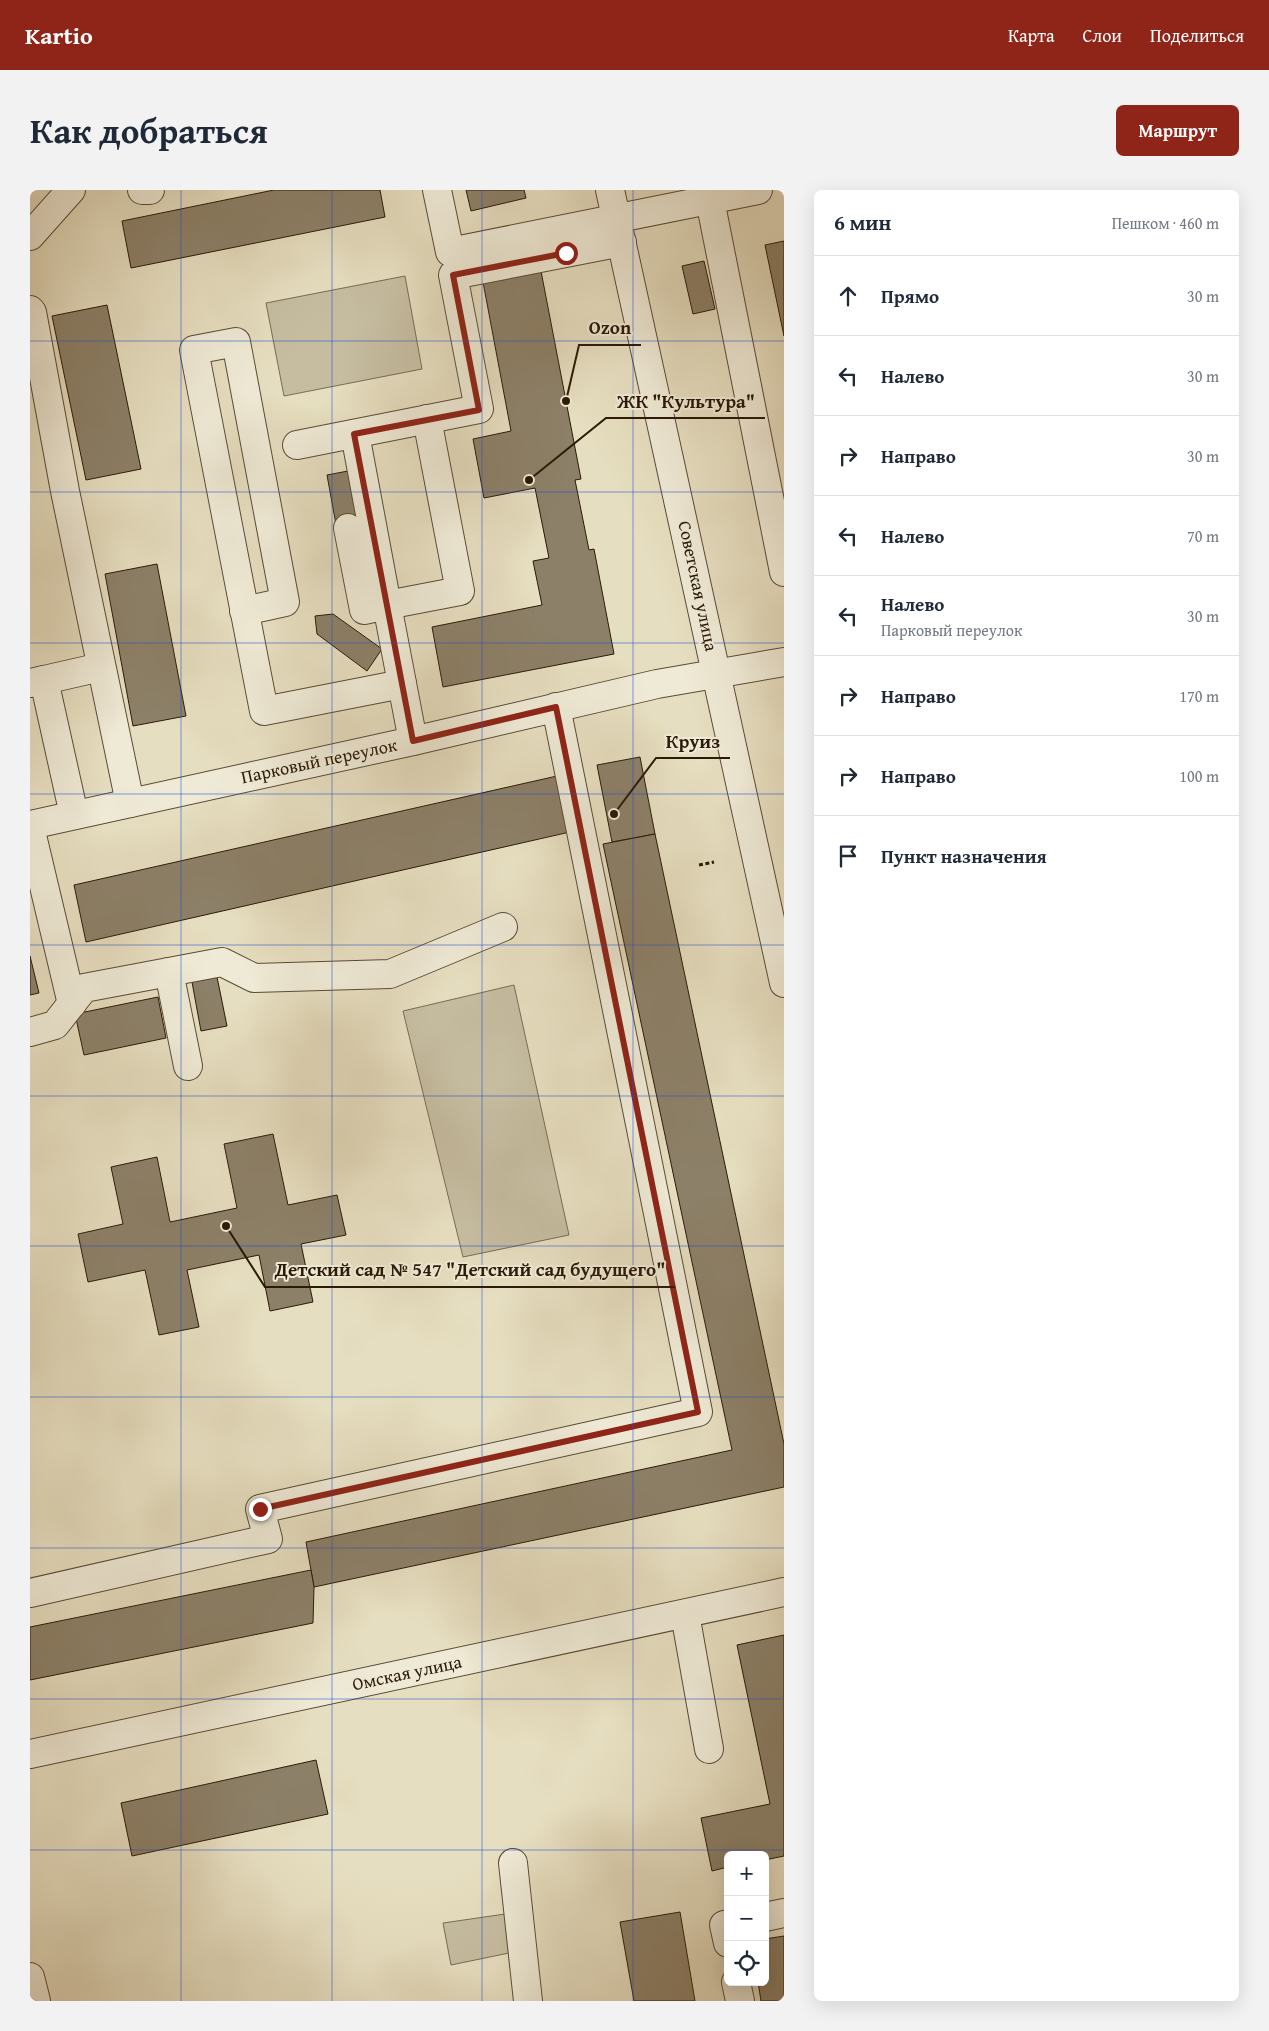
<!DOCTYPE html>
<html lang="ru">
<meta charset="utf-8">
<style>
body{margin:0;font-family:"Gentium Book Plus",serif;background:#f2f2f3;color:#1f2937}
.controls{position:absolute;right:15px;bottom:15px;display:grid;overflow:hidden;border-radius:8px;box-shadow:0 5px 20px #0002}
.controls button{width:45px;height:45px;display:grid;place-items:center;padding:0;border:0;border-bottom:1px solid #e0e1e3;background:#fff;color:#1f2937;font:25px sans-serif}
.stop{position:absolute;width:15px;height:15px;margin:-11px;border:4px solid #8f2418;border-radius:50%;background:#fff}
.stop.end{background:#8f2418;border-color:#fff;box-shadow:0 1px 5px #0008}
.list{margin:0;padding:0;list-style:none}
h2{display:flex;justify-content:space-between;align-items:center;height:65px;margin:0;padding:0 20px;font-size:21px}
h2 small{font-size:16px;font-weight:400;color:#747a83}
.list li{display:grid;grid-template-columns:32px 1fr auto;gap:15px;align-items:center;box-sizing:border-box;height:80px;padding:0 20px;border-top:1px solid #e0e1e3}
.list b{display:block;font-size:19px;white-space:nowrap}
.list p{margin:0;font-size:16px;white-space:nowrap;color:#747a83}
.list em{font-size:16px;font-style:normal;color:#747a83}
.icon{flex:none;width:28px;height:28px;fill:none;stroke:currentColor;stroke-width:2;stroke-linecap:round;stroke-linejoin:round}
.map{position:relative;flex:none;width:754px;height:1811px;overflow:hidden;border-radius:8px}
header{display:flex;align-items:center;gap:30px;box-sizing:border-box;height:70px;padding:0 25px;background:#8f2418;color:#fff}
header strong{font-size:24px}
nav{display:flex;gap:28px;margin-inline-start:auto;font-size:18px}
.intro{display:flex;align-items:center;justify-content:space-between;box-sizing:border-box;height:120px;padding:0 30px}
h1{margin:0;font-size:35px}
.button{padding:12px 22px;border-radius:8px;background:#8f2418;color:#fff;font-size:18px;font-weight:700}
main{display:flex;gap:30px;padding:0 30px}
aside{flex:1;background:#fff;border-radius:8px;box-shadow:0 5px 20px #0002}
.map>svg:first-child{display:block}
.green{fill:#c6bda1;stroke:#786c54}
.building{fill:#8c8068;stroke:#2b1a08}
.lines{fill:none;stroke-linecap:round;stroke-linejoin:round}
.minor-casing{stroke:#5a4b36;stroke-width:30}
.path{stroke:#2b1a08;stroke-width:3;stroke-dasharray:4 2.5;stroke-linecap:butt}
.minor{stroke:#efead6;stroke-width:28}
.route{stroke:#8f2418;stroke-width:6}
.grid{fill:none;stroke:#1d4ed8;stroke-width:1;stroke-opacity:0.55}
.labels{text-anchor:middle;stroke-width:4;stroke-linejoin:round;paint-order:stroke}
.street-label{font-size:18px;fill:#2b1a08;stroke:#efead6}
.leader{fill:none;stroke:#2b1a08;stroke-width:2}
.callout-dot{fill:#2b1a08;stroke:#efead6;stroke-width:2}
.callout-label{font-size:19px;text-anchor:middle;font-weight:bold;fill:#2b1a08;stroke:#efead6;stroke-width:4;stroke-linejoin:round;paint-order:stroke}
</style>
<header>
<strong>Kartio</strong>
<nav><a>Карта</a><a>Слои</a><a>Поделиться</a></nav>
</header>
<div class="intro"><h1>Как добраться</h1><a class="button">Маршрут</a></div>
<main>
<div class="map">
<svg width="754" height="1811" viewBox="0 0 754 1811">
<rect width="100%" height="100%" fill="#e6dec0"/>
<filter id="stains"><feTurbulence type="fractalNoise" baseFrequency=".004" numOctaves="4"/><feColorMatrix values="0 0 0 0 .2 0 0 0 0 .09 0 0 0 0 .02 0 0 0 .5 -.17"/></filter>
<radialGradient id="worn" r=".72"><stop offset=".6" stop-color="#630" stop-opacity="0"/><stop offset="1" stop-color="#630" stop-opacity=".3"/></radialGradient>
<g class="green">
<path d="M375 86 392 179 254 206 236 113Z"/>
<path d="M484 795 539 1045 433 1067 373 821Z"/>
<path d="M475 1724 479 1763 421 1775 413 1733Z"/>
</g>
<g class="building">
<path d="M244 0H350L355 27 101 78 92 31Z"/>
<path d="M436 0H494L496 8 441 21Z"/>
<path d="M754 51V146L735 55Z"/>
<path d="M674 71 685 119 663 124 652 76Z"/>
<path d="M511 81 551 289 545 290 559 360 564 359 584 464 413 497 402 437 512 415 503 371 519 368 505 298 454 308 443 249 481 241 453 92Z"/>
<path d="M77 115 111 279 56 290 22 126Z"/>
<path d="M318 281 329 336 307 340 297 285Z"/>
<path d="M127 374 156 526 103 536 75 384Z"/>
<path d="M303 424 352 459 337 481 287 444 285 426Z"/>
<path d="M610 567 625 644 582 652 567 575Z"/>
<path d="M527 586 540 642 56 752 44 695Z"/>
<path d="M625 644 754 1254V1297L284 1397 276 1352 702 1260 573 654Z"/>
<path d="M0 766 9 803 0 805Z"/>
<path d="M187 787 197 836 171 841 162 792Z"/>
<path d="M128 807 136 848 54 865 45 824Z"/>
<path d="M243 944 258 1015 307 1005 316 1045 271 1054 283 1112 240 1121 229 1065 157 1080 169 1137 129 1145 115 1080 58 1092 48 1044 93 1034 81 977 127 967 140 1032 207 1018 194 954Z"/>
<path d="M281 1380 284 1397 283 1433 0 1490V1437Z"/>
<path d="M754 1445V1666L735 1670V1665H698V1677L682 1681 671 1628 740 1614 707 1455Z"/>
<path d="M286 1570 298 1624 102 1666 91 1613Z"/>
<path d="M650 1722 665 1811H604L590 1732Z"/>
<path d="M754 1746V1811H731L728 1792H735V1749Z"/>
</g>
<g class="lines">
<g class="minor-casing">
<g id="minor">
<path d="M112 0H120"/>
<path d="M407 0 420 62 728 0"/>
<path d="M580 0 754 793"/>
<path d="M678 0 754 382"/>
<path d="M0 46 41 0"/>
<path d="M0 120 2 122 35 301 100 613"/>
<path d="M325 244 357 415 430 401 397 229"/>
<path d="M267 255 449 219 423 85 592 52"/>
<path d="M318 338 334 420 357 415 383 551"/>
<path d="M214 421 255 412 206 152 164 160 234 521 372 494"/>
<path d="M14 490 71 477"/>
<path d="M0 493 14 490 44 625"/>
<path d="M0 635 383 551 627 494 754 472"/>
<path d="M0 637 42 814"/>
<path d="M139 782 158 876"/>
<path d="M0 842 25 835 54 798 192 772 224 788 360 784 473 737"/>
<path d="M0 1403 238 1349 230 1319 668 1222 526 517"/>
<path d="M655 1424 679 1559"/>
<path d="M0 1564 754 1402"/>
<path d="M483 1673 498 1811"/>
<path d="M735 1727 754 1723"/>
<path d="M698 1734 694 1735 698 1753"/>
<path d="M0 1787 6 1811"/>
<path d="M706 1792 710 1811"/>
</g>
</g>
<path class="path" d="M669 675 684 672"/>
<use href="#minor" class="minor"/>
</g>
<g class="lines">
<path class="route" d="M230 1319 668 1222 526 517 383 551 324 244 449 220 423 85 536 63"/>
</g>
<path class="grid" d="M151 0V1811M302 0V1811M452 0V1811M603 0V1811M0 151H754M0 302H754M0 453H754M0 604H754M0 755H754M0 906H754M0 1056H754M0 1207H754M0 1358H754M0 1509H754M0 1660H754"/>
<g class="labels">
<g class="street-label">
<text transform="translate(668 396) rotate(78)" y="6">Советская улица</text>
<text transform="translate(289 571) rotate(-12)" y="6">Парковый переулок</text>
<text transform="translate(377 1483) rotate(-12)" y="6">Омская улица</text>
</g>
</g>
<path class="leader" d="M536 211L549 155H611M499 290L576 228H735M584 624L626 568H700M196 1036L235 1097H645"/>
<g class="callout-dot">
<circle cx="536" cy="211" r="5"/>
<circle cx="499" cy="290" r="5"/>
<circle cx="584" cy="624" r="5"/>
<circle cx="196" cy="1036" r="5"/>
</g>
<g class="callout-label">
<text x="580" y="144">Ozon</text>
<text x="656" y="218">ЖК "Культура"</text>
<text x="663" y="558">Круиз</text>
<text x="440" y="1086">Детский сад № 547 "Детский сад будущего"</text>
</g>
<rect width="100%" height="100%" filter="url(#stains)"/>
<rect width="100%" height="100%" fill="url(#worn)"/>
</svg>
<div class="controls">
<button>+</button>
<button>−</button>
<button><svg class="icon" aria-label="locate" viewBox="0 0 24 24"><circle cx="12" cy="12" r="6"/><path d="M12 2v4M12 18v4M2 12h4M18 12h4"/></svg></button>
</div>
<div class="stop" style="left:536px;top:63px"></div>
<div class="stop end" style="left:230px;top:1319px"></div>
</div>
<aside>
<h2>6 мин<small>Пешком · 460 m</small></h2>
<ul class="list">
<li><svg class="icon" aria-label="ahead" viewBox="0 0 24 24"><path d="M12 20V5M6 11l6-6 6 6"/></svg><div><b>Прямо</b></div><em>30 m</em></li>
<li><svg class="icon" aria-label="left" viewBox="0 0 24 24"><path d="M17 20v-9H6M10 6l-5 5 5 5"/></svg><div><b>Налево</b></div><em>30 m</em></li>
<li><svg class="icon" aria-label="right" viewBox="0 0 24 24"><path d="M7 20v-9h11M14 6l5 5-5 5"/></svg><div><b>Направо</b></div><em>30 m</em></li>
<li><svg class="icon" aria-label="left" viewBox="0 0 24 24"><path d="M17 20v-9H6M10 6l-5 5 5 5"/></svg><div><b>Налево</b></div><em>70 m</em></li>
<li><svg class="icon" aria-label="left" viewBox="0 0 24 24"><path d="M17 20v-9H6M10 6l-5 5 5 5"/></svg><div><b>Налево</b><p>Парковый переулок</p></div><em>30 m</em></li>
<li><svg class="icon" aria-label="right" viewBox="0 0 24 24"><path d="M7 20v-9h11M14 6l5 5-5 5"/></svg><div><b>Направо</b></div><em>170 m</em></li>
<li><svg class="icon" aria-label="right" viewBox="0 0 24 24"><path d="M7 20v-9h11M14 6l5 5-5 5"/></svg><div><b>Направо</b></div><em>100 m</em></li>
<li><svg class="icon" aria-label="arrive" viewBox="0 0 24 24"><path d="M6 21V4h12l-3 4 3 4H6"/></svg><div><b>Пункт назначения</b></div></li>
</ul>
</aside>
</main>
